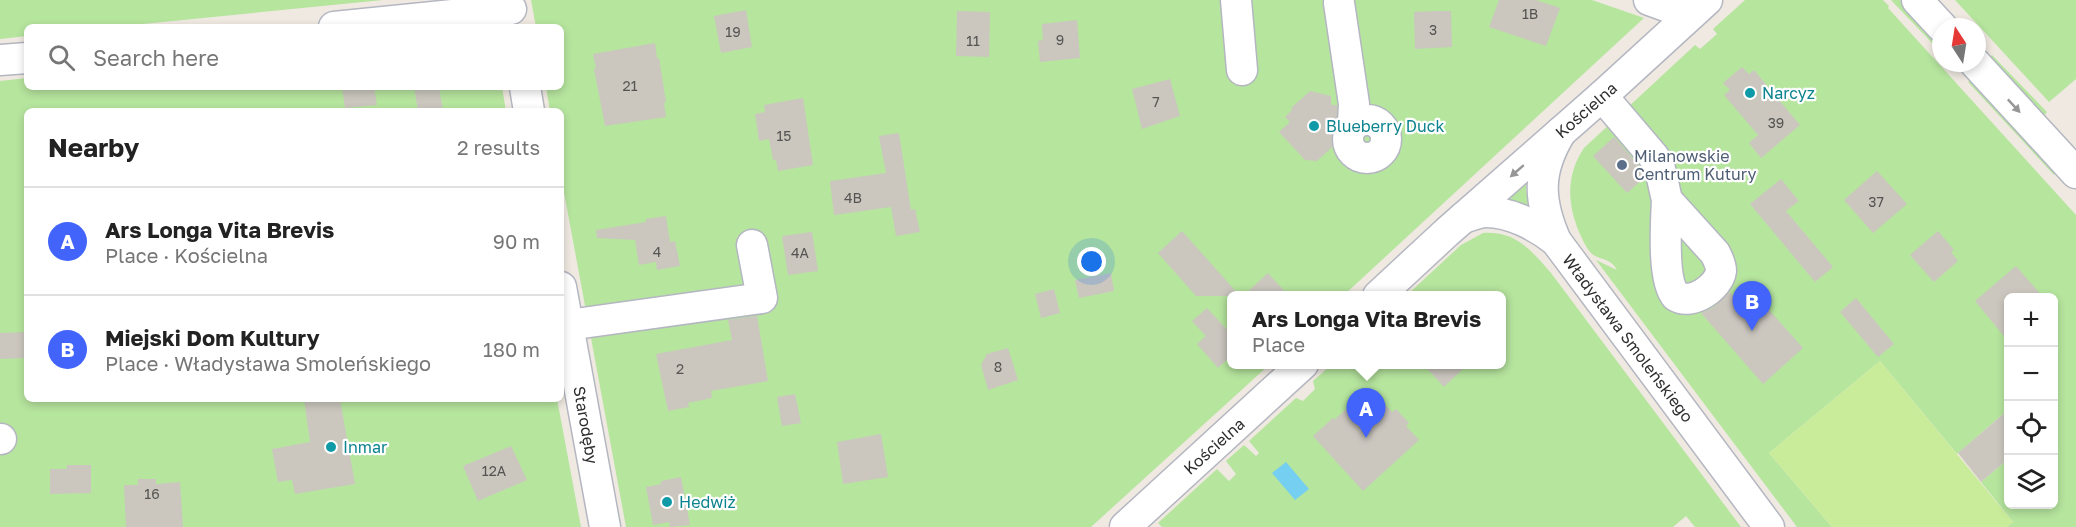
<!DOCTYPE html>
<meta charset="utf-8">
<style>
body{margin:0;font-family:"Golos Text",sans-serif;background:#f6f6f6;color:#222}
.controls{position:absolute;right:18px;bottom:18px;display:grid;overflow:hidden;border-radius:9px;box-shadow:0 3px 9px #0003}
.controls button{width:54px;height:54px;display:grid;place-items:center;padding:0;border:0;border-bottom:2px solid #e0e0e0;background:#fff;color:#222;font:30px sans-serif}
.compass{position:absolute;left:1932px;top:18px;width:54px;height:54px;border-radius:50%;background:#fff;box-shadow:0 3px 9px #0003;rotate:348deg}
.you{position:absolute;left:1092px;top:262px;width:21px;height:21px;margin:-15px;border:4px solid #fff;border-radius:50%;background:#1a73e8;box-shadow:0 0 0 9px #1a73e833}
.badge{display:grid;place-items:center;width:39px;height:39px;border-radius:50%;background:#4264fb;color:#fff;font-size:20px;font-weight:700}
.pin{position:absolute;translate:-50% -50px;filter:drop-shadow(0 2px 3px #0008)}
.pin::after{content:'';position:absolute;top:32px;width:21px;height:18px;background:inherit;clip-path:polygon(0 0,100% 0,50% 100%)}
.popup{position:absolute;left:1227px;top:291px;width:279px;height:78px;box-sizing:border-box;display:grid;place-content:center;border-radius:9px;background:#fff;filter:drop-shadow(0 2px 4px #0005);font-size:20px;white-space:nowrap;color:#767676}
.popup b{font-size:22px;color:#222}
.popup::after{content:'';position:absolute;left:50%;top:100%;margin-left:-12px;border:12px solid transparent;border-top-color:#fff}
.list{margin:0;padding:0;list-style:none}
h2{display:flex;justify-content:space-between;align-items:center;height:78px;margin:0;padding:0 24px;font-size:26px}
h2 small{font-size:20px;font-weight:400;color:#767676}
.list li{display:grid;grid-template-columns:39px 1fr auto;gap:18px;align-items:center;box-sizing:border-box;height:108px;padding:0 24px;border-top:2px solid #e0e0e0}
.list b{display:block;font-size:22px;white-space:nowrap}
.list p{margin:0;font-size:20px;white-space:nowrap;color:#767676}
.list em{font-size:20px;font-style:normal;color:#767676}
.icon{flex:none;width:33px;height:33px;fill:none;stroke:currentColor;stroke-width:2;stroke-linecap:round;stroke-linejoin:round}
.map{position:relative;flex:none;width:2076px;height:527px;overflow:hidden}
.search{position:absolute;background:#fff;box-shadow:0 3px 9px #0003;left:24px;top:24px;width:540px;height:66px;display:flex;align-items:center;gap:15px;box-sizing:border-box;padding:0 21px;border-radius:9px;color:#767676;font-size:22px}
.panel{position:absolute;background:#fff;box-shadow:0 3px 9px #0003;left:24px;top:108px;width:540px;height:294px;border-radius:9px}
.map>svg:first-child{display:block}
.green{fill:#b6e59e}
.pitch{fill:#c9ec9a}
.water{fill:#75cff0}
.building{fill:#cbc7bf}
.lines{fill:none;stroke-linecap:round;stroke-linejoin:round}
.minor-casing{stroke:#b4b7c1;stroke-width:33}
.minor{stroke:#fff;stroke-width:30}
.oneway{fill:#969696}
.culture-dot{fill:#0f9aa8;stroke:#fff;stroke-width:2}
.service-dot{fill:#5c6f8a;stroke:#fff;stroke-width:2}
.labels{text-anchor:middle;stroke-width:4.5;stroke-linejoin:round;paint-order:stroke}
.number-label{font-size:14px;fill:#555452}
.culture-label{font-size:16px;fill:#0d838f;stroke:#fff;text-anchor:start}
.street-label{font-size:16px;fill:#2e2e2e;stroke:#fff}
.service-label{font-size:16px;fill:#4e5e75;stroke:#fff;text-anchor:start}
</style>
<div class="map">
<svg width="2076" height="527" viewBox="0 0 2076 527">
<rect width="100%" height="100%" fill="#efe9e1"/>
<g class="green">
<path d="M0 0H383L112 27H27V36L0 39Z"/>
<path d="M531 0H1592L1644 18 1344 295 1231 296V364L1269 365 1091 527H626L561 176V111H550L546 87H561V27H536Z"/>
<path d="M1745 0H1883L1889 6 1888 8 2076 215V527H2007L2013 522 1981 482 2008 459V504H2054V298H2008V410L1957 454 1880 361 1769 453 1832 527H1797L1596 260 1617 270C1610 257 1600 261 1591 253 1586 248 1582 238 1579 232 1567 203 1566 175 1584 148L1695 45 1700 49 1717 34 1713 29Z"/>
<path d="M1891 0H1900L1939 41 1934 45Z"/>
<path d="M1955 0H2076V79L2049 102Z"/>
<path d="M1992 55 2047 112 2043 117 1988 59Z"/>
<path d="M27 78V87H502L506 111H27V399H557L581 527H0V81Z"/>
<path d="M1974 78 2057 169 2054 175 1968 82Z"/>
<path d="M1527 175 1526 190 1529 212 1493 201Z"/>
<path d="M1483 233C1516 231 1531 250 1551 273L1741 527H1695L1686 516 1673 527H1162L1158 523 1217 469 1229 481 1236 474 1226 461 1244 445 1256 456 1259 453 1249 441 1296 398 1303 401 1315 389 1313 381 1331 365H1344L1350 368 1354 364H1501V296L1407 295 1461 245Z"/>
</g>
<path class="pitch" d="M1880 361 2013 522 2007 527H1832L1769 453Z"/>
<path class="water" d="M1286 462 1309 489 1295 500 1272 473Z"/>
<g class="building">
<path d="M1499 0H1536L1560 8 1546 46 1489 27Z"/>
<path d="M746 10 752 47 721 53 714 16Z"/>
<path d="M957 11 990 12 989 57 956 56Z"/>
<path d="M1437 11H1451L1452 47 1415 49 1414 12Z"/>
<path d="M1077 20 1080 58 1040 62 1038 41 1043 40 1042 24Z"/>
<path d="M655 43 657 58H659L666 102 664 103 666 117 605 126 594 69 596 68 593 54Z"/>
<path d="M1742 67 1749 74 1754 70 1800 125 1761 158 1749 143 1758 135 1724 95 1730 90 1723 83Z"/>
<path d="M1170 79 1180 116 1142 129 1132 89Z"/>
<path d="M342 87H374L377 105 345 108Z"/>
<path d="M414 87H439L443 111H418Z"/>
<path d="M1310 91 1331 96V105H1337V130L1343 137 1317 161 1305 160 1279 132 1290 122 1285 117 1292 110 1291 108Z"/>
<path d="M803 98 813 165 778 171 776 160H773L769 139 759 141 755 114 765 112 764 105Z"/>
<path d="M899 133 911 210 915 209 920 232 896 236 891 207 834 215 830 181 886 173 879 136Z"/>
<path d="M1614 137 1640 167 1644 178 1627 193 1593 156Z"/>
<path d="M1877 171 1907 204 1873 233 1844 200Z"/>
<path d="M1781 179 1799 201 1786 211 1833 267 1815 282 1750 204Z"/>
<path d="M666 216 670 242 675 241 680 266 657 270 656 262 639 265 635 240 597 238 596 230 646 222V219Z"/>
<path d="M1182 231 1240 296H1196L1158 253Z"/>
<path d="M1938 231 1954 250 1951 252 1958 261 1934 282 1910 255Z"/>
<path d="M812 232 818 271 788 275 782 236Z"/>
<path d="M2016 266 2043 297H2008V341L1975 301Z"/>
<path d="M1111 273 1114 291 1079 298 1075 280Z"/>
<path d="M1268 273 1289 296H1243Z"/>
<path d="M1747 285 1803 348 1763 384 1701 313 1714 307 1730 292 1733 296Z"/>
<path d="M1054 289 1060 313 1041 318 1035 294Z"/>
<path d="M1856 298 1894 344 1878 357 1840 312Z"/>
<path d="M1207 308 1231 334V356L1218 368 1197 344 1206 336 1192 321Z"/>
<path d="M757 316 768 381 711 391 712 398 688 403 689 407 668 411 656 354 732 340 728 320Z"/>
<path d="M27 332V358L0 359V333Z"/>
<path d="M1008 348 1018 380 988 390 981 365 987 354Z"/>
<path d="M1423 364H1468L1444 387Z"/>
<path d="M1370 388 1392 412 1396 409 1409 423 1406 426 1419 440 1363 491 1313 436 1333 418 1334 420Z"/>
<path d="M795 394 801 423 782 426 777 397Z"/>
<path d="M304 399H340L355 484 295 494 292 480 278 482 272 449 310 442Z"/>
<path d="M2008 410V459L1981 482 1958 453Z"/>
<path d="M881 434 888 477 843 484 837 442Z"/>
<path d="M511 446 527 480 478 501 463 466Z"/>
<path d="M67 465H91V493L50 494V469H67Z"/>
<path d="M681 477 690 525 670 527 669 522 653 525 646 487 661 484V481Z"/>
<path d="M138 479H156V484L180 482 183 527H126L124 485H138Z"/>
</g>
<g class="lines">
<g class="minor-casing">
<g id="minor">
<path d="M1236 0 1242 70"/>
<path d="M1649 0 1671 8 1684 20"/>
<path d="M1917 0 1942 27"/>
<path d="M1339 3 1354 104 1353 123"/>
<path d="M334 27 511 9"/>
<path d="M0 60 27 58"/>
<path d="M1975 63 2076 173"/>
<path d="M525 87 529 111"/>
<path d="M1602 96 1654 157 1660 169 1667 200 1715 253C1718 259 1721 264 1721 271 1719 287 1692 306 1676 296 1662 281 1666 221 1667 200"/>
<circle cx="1367" cy="139" r="19"/>
<path d="M1561 132C1537 171 1538 200 1556 241L1769 527"/>
<path d="M1463 218C1470 216 1479 212 1486 212 1511 212 1537 226 1556 241"/>
<path d="M561 287 605 527"/>
<path d="M1378 296 1447 232 1602 96 1707 0"/>
<path d="M568 325 762 298 752 245"/>
<path d="M0 439H1"/>
<path d="M1125 527 1303 364"/>
</g>
</g>
<use href="#minor" class="minor"/>
</g>
<defs><path id="oneway-solid" d="M-6-.8H1V-3.2L6.5 0L1 3.2V.8H-6Z" transform="scale(1.5)"/></defs>
<g class="oneway">
<use href="#oneway-solid" transform="translate(2014 106) rotate(47)"/>
<use href="#oneway-solid" transform="translate(1517 171) rotate(139)"/>
</g>
<g class="culture-dot">
<circle cx="1750" cy="93" r="6"/>
<circle cx="1314" cy="126" r="6"/>
<circle cx="331" cy="447" r="6"/>
<circle cx="667" cy="502" r="6"/>
</g>
<circle class="service-dot" cx="1622" cy="165" r="6"/>
<g class="labels">
<g class="number-label">
<text x="1530" y="19">1B</text>
<text x="1433" y="35">3</text>
<text x="733" y="37">19</text>
<text x="1060" y="45">9</text>
<text x="973" y="46">11</text>
<text x="630" y="91">21</text>
<text x="1156" y="107">7</text>
<text x="1776" y="128">39</text>
<text x="784" y="141">15</text>
<text x="853" y="203">4B</text>
<text x="1876" y="207">37</text>
<text x="657" y="257">4</text>
<text x="800" y="258">4A</text>
<text x="998" y="372">8</text>
<text x="680" y="374">2</text>
<text x="494" y="476">12A</text>
<text x="152" y="499">16</text>
</g>
<g class="culture-label">
<text x="1762" y="99">Narcyz</text>
<text x="1326" y="132">Blueberry Duck</text>
<text x="343" y="453">Inmar</text>
<text x="679" y="508">Hedwiż</text>
</g>
<g class="street-label">
<text transform="translate(1586 110) rotate(-41)" y="6">Kościelna</text>
<text transform="translate(1628 338) rotate(53)" y="6">Władysława Smoleńskiego</text>
<text transform="translate(586 425) rotate(80)" y="6">Starodęby</text>
<text transform="translate(1214 446) rotate(-42)" y="6">Kościelna</text>
</g>
<g class="service-label">
<text x="1634" y="162">Milanowskie<tspan x="1634" dy="18">Centrum Kutury</tspan></text>
</g>
</g>
</svg>
<div class="controls">
<button>+</button>
<button>−</button>
<button><svg class="icon" aria-label="locate" viewBox="0 0 24 24"><circle cx="12" cy="12" r="6"/><path d="M12 2v4M12 18v4M2 12h4M18 12h4"/></svg></button>
<button><svg class="icon" aria-label="layers" viewBox="0 0 24 24"><path d="M12 4l9 5-9 5-9-5zM3 14l9 5 9-5"/></svg></button>
</div>
<svg class="compass" viewBox="-18 -18 36 36"><path d="M0-13l5 13h-10z" fill="#e53935"/><path d="M0 13l5-13h-10z" fill="#767676"/></svg>
<div class="you"></div>
<div class="pin badge" style="left:1366px;top:438px">A</div>
<div class="popup"><b>Ars Longa Vita Brevis</b>Place</div>
<div class="pin badge" style="left:1752px;top:331px">B</div>
<div class="search"><svg class="icon" aria-label="search" viewBox="0 0 24 24"><circle cx="10" cy="10" r="6"/><path d="M15 15l6 6"/></svg>Search here</div>
<section class="panel">
<h2>Nearby<small>2 results</small></h2>
<ul class="list">
<li><span class="badge">A</span><div><b>Ars Longa Vita Brevis</b><p>Place · Kościelna</p></div><em>90 m</em></li>
<li><span class="badge">B</span><div><b>Miejski Dom Kultury</b><p>Place · Władysława Smoleńskiego</p></div><em>180 m</em></li>
</ul>
</section>
</div>
